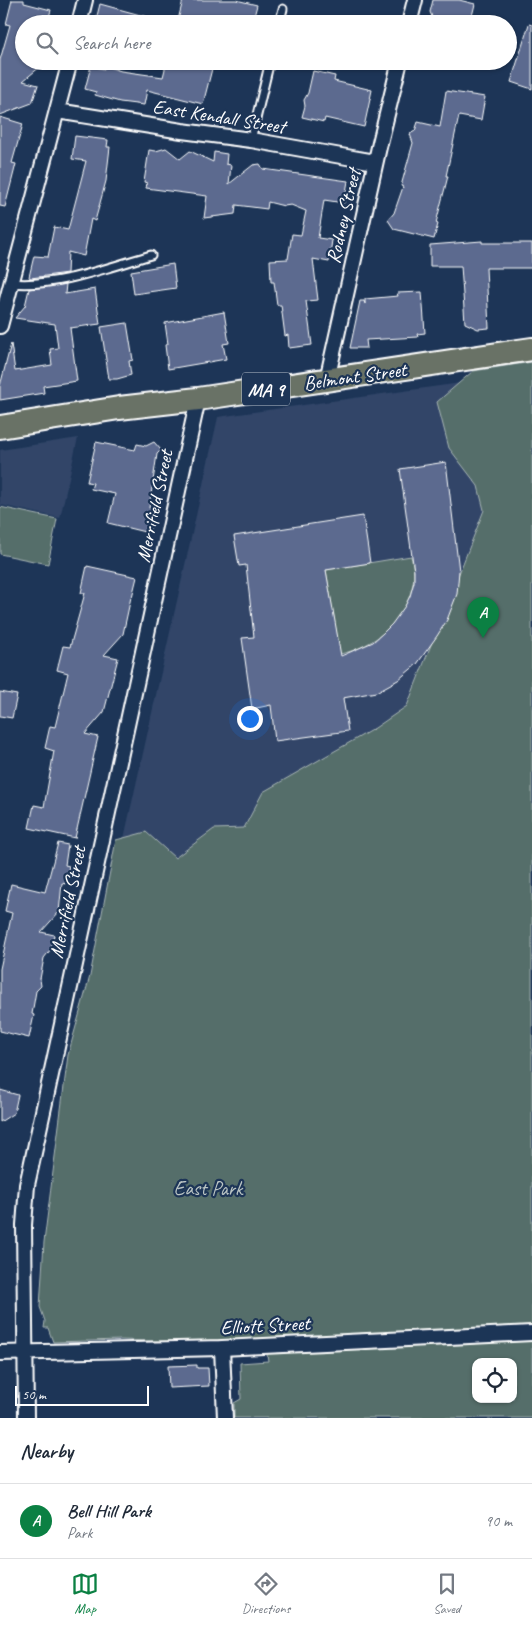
<!DOCTYPE html>
<style>
body{margin:0;font-family:Caveat,sans-serif;background:#f6f6f7;color:#1f2937}
.controls{position:absolute;right:15px;bottom:15px;display:grid;overflow:hidden;border-radius:10px;box-shadow:0 1px 4px #0004}
.controls button{width:45px;height:45px;display:grid;place-items:center;padding:0;border:0;border-bottom:1px solid #e0e1e3;background:#fff;color:#1f2937;font:25px sans-serif}
.scale{position:absolute;left:15px;bottom:12px;width:134px;box-sizing:border-box;padding-left:5px;border:2px solid #fff;border-top:0;font-size:14px;line-height:18px;white-space:nowrap;color:#fff;-webkit-text-stroke:4px #1d3557;paint-order:stroke}
.you{position:absolute;left:249px;top:718px;width:18px;height:18px;margin:-12px;border:4px solid #fff;border-radius:50%;background:#1a73e8;box-shadow:0 0 0 8px #1a73e833}
.badge{display:grid;place-items:center;width:32px;height:32px;border-radius:50%;background:#0b8043;color:#fff;font-size:16px;font-weight:700}
.pin{position:absolute;translate:-50% -41px;filter:drop-shadow(0 1px 2px #0008)}
.pin::after{content:'';position:absolute;top:26px;width:18px;height:15px;background:inherit;clip-path:polygon(0 0,100% 0,50% 100%)}
.list{margin:0;padding:0;list-style:none}
h2{display:flex;justify-content:space-between;align-items:center;height:65px;margin:0;padding:0 20px;font-size:21px}
h2 small{font-size:16px;font-weight:400;color:#747a83}
.list li{display:grid;grid-template-columns:32px 1fr auto;gap:15px;align-items:center;box-sizing:border-box;height:75px;padding:0 20px;border-top:1px solid #e0e1e3}
.list b{display:block;font-size:19px;white-space:nowrap}
.list p{margin:0;font-size:16px;white-space:nowrap;color:#747a83}
.list em{font-size:16px;font-style:normal;color:#747a83}
.icon{flex:none;width:28px;height:28px;fill:none;stroke:currentColor;stroke-width:2;stroke-linecap:round;stroke-linejoin:round}
.map{position:relative;flex:none;width:532px;height:1418px;overflow:hidden}
.search{position:absolute;background:#fff;box-shadow:0 1px 4px #0004;left:15px;right:15px;top:15px;height:55px;display:flex;align-items:center;gap:12px;box-sizing:border-box;padding:0 18px;border-radius:28px;color:#747a83;font-size:19px}
.sheet{height:140px;background:#fff}
nav{display:flex;justify-content:space-around;align-items:center;box-sizing:border-box;height:70px;border-top:1px solid #e0e1e3;background:#fff;font-size:14px;color:#747a83}
nav a{display:grid;justify-items:center;gap:2px}
nav .on{color:#0b8043}
.map>svg:first-child{display:block}
.built{fill:#304568}
.green{fill:#546e6b;stroke:#aab6b5;fill-rule:evenodd}
.building{fill:#5b6b8f;stroke:#fff}
.lines{fill:none;stroke-linecap:round;stroke-linejoin:round}
.service-casing{stroke:#fff;stroke-width:11}
.minor-casing{stroke:#fff;stroke-width:18}
.trunk-casing{stroke:#fff;stroke-width:26}
.service{stroke:#1d3557;stroke-width:7}
.minor{stroke:#1d3557;stroke-width:14}
.trunk{stroke:#697266;stroke-width:22}
.labels{text-anchor:middle;stroke-width:4.5;stroke-linejoin:round;paint-order:stroke}
.shield{fill:#1d3557;stroke:#bbc2cd;stroke-width:1}
.shield-label{font-size:19px;font-weight:bold;fill:#fff}
.street-label{font-size:20px;fill:#fff;stroke:#1d3557}
.park-label{font-size:20px;fill:#bbc5c4;stroke:#1d3557}
</style>
<div class="map">
<svg width="532" height="1418" viewBox="0 0 532 1418">
<rect width="100%" height="100%" fill="#1d3557"/>
<filter id="ink" filterUnits="userSpaceOnUse"><feTurbulence type="fractalNoise" baseFrequency=".02" numOctaves="2"/><feDisplacementMap in="SourceGraphic" scale="10" xChannelSelector="R" yChannelSelector="G"/><feConvolveMatrix kernelMatrix="1 2 1 2 8 2 1 2 1" color-interpolation-filters="sRGB"/></filter>
<g filter="url(#ink)">
<g class="built">
<path d="M532 373V387L335 890 93 977 218 417Z"/>
<path d="M78 438 60 518 0 505V450Z"/>
</g>
<g class="green">
<path d="M532 362V1418H234V1403L241 1399 240 1363 268 1361 266 1348 228 1356 184 1342 121 1340 53 1342 48 1328H44L45 1321 40 1307 44 1242 68 1055 90 976 116 840 146 832 175 858 214 829 244 828 263 792 375 728 407 706 484 510 478 486 449 448 437 402 473 371ZM476 1362H513V1399H476Z"/>
<path d="M0 507 57 519 48 564 0 554Z"/>
<path d="M411 556C413 565 415 574 413 583 407 619 375 647 340 654L326 570Z"/>
</g>
<g class="building">
<path d="M12 0H24V3L51 10 47 24H24V61H47L23 81 38 85 32 103 0 115V60L10 25 6 24Z"/>
<path d="M183 0H236L257 5 252 24H177Z"/>
<path d="M433 0H459L475 4 470 24H451L433 19 430 12Z"/>
<path d="M100 4 155 19 154 24H95Z"/>
<path d="M529 24 532 25V89L511 82Z"/>
<path d="M167 61H214L203 104 147 90 144 105 120 102 95 95 96 92 85 89 91 66 104 69 105 66 121 71 163 77Z"/>
<path d="M313 71 335 76 334 81 372 90 364 127 325 118 324 122 302 117 305 106 304 100 308 93Z"/>
<path d="M446 91 485 97 481 120 459 116 446 176H448L436 223 438 224 434 239 394 229 388 220 394 213 403 187 401 186 413 143 410 134 415 131 418 122 440 127Z"/>
<path d="M0 117 23 124 12 163 16 164 5 207 0 206Z"/>
<path d="M75 136 108 140 107 147H110L106 181 95 221 91 219 84 256 68 252 67 273 31 278 29 277 34 256 48 257 54 227 68 230 86 161 72 159Z"/>
<path d="M166 148 180 159 190 151 213 162 214 152 227 154 226 164 231 165 229 184 253 165 260 164 263 169 348 181 344 203 324 200 318 238 332 240 329 262 313 259 318 300 306 301 312 345 289 348 288 335 285 336 281 305H277L274 282H271L270 260 288 259 292 234 301 235 306 211 291 205 284 206 268 202 267 209 236 205 235 214 204 218 207 196 146 188 147 183 144 182 149 150 156 151Z"/>
<path d="M482 241V243H532V268H486L489 328 478 329 465 323 461 266H430V245Z"/>
<path d="M173 264 176 288 134 294 131 271Z"/>
<path d="M66 284 65 294 95 289 100 324 70 328 77 381 43 386 44 393 0 400V386L11 344 15 371 52 365 50 349 58 348 55 324 15 318 25 306 29 289Z"/>
<path d="M422 292 425 333 417 334 418 337 366 340 367 348H350L360 301H364L365 304V299L398 296 397 293Z"/>
<path d="M224 312 229 343 223 344 226 359 168 369 165 345 168 344 165 323Z"/>
<path d="M127 323 133 360 129 361 131 375 117 379H109L101 327Z"/>
<path d="M96 442 135 450 137 444 146 446 154 442 161 450 157 454 149 508 154 510 149 533 108 523 115 494 91 489 93 483 87 482Z"/>
<path d="M446 462 459 571 457 594 447 620 437 636 417 664 398 680 376 692 343 698 348 731 275 741 271 705 252 709 242 638 254 637 246 565 239 566 234 536 363 516 370 563 326 570 341 656 373 642 383 633 392 624 405 606 410 596 414 582V571L400 469Z"/>
<path d="M87 566 137 577 132 597H131L123 634 104 655 118 658 104 712 85 734 98 737 75 838 29 828 34 805 44 807 54 751 45 748 50 726 55 727 68 673 57 670 63 646 70 647 85 593H81Z"/>
<path d="M0 692 17 695 12 718 0 716Z"/>
<path d="M58 843 68 845 65 865 69 866 65 884 62 883 59 912 41 932 54 935 51 949 44 958 40 979 41 986 36 991 32 1014 34 1015 29 1038 0 1031V969L12 913 5 911 11 884 45 892Z"/>
<path d="M0 1090 18 1095 14 1113 0 1122Z"/>
<path d="M197 1365V1368H208L209 1386 169 1388 168 1366Z"/>
</g>
<g class="lines">
<g class="service-casing">
<g id="service">
<path d="M279 24 283 9"/>
<path d="M251 140 270 61"/>
<path d="M11 283C54 288 109 267 151 255"/>
</g>
</g>
<g class="minor-casing">
<g id="minor">
<path d="M79 24 85 0"/>
<path d="M409 24 415 0"/>
<path d="M57 111 182 131 251 140 375 162"/>
<path d="M0 326 70 61"/>
<path d="M327 380 379 147 400 61"/>
<path d="M222 1348 225 1418"/>
<path d="M0 1353 222 1348 532 1333"/>
<path d="M26 1418 24 1225 27 1185 198 399"/>
</g>
</g>
<g class="trunk-casing">
<path id="trunk" d="M0 427 119 408 198 399 532 349"/>
</g>
<use href="#service" class="service"/>
<use href="#minor" class="minor"/>
<use href="#trunk" class="trunk"/>
</g>
</g>
<g class="labels">
<rect class="shield" x="242" y="372.5" width="48" height="33" rx="4"/>
<g class="shield-label">
<text x="266" y="396">MA 9</text>
</g>
<g class="street-label">
<text transform="translate(219 116) rotate(9)" y="7">East Kendall Street</text>
<text transform="translate(343 216) rotate(-77)" y="7">Rodney Street</text>
<text transform="translate(355 376) rotate(-8)" y="7">Belmont Street</text>
<text transform="translate(154 506) rotate(-78)" y="7">Merrifield Street</text>
<text transform="translate(67 902) rotate(-78)" y="7">Merrifield Street</text>
<text transform="translate(265 1325) rotate(-3)" y="7">Elliott Street</text>
</g>
<g class="park-label">
<text x="208" y="1195">East Park</text>
</g>
</g>
</svg>
<div class="controls">
<button><svg class="icon" aria-label="locate" viewBox="0 0 24 24"><circle cx="12" cy="12" r="6"/><path d="M12 2v4M12 18v4M2 12h4M18 12h4"/></svg></button>
</div>
<div class="scale">50 m</div>
<div class="you"></div>
<div class="pin badge" style="left:483px;top:638px">A</div>
<div class="search"><svg class="icon" aria-label="search" viewBox="0 0 24 24"><circle cx="10" cy="10" r="6"/><path d="M15 15l6 6"/></svg>Search here</div>
</div>
<section class="sheet">
<h2>Nearby<small></small></h2>
<ul class="list">
<li><span class="badge">A</span><div><b>Bell Hill Park</b><p>Park</p></div><em>90 m</em></li>
</ul>
</section>
<nav>
<a class="on"><svg class="icon" aria-label="map" viewBox="0 0 24 24"><path d="M3 6l6-2 6 2 6-2v14l-6 2-6-2-6 2zM9 4v14M15 6v14"/></svg>Map</a>
<a><svg class="icon" aria-label="directions" viewBox="0 0 24 24"><path d="M12 3l9 9-9 9-9-9zM9 14v-3h6M13 9l2 2-2 2"/></svg>Directions</a>
<a><svg class="icon" aria-label="saved" viewBox="0 0 24 24"><path d="M7 4h10v16l-5-4-5 4z"/></svg>Saved</a>
</nav>
